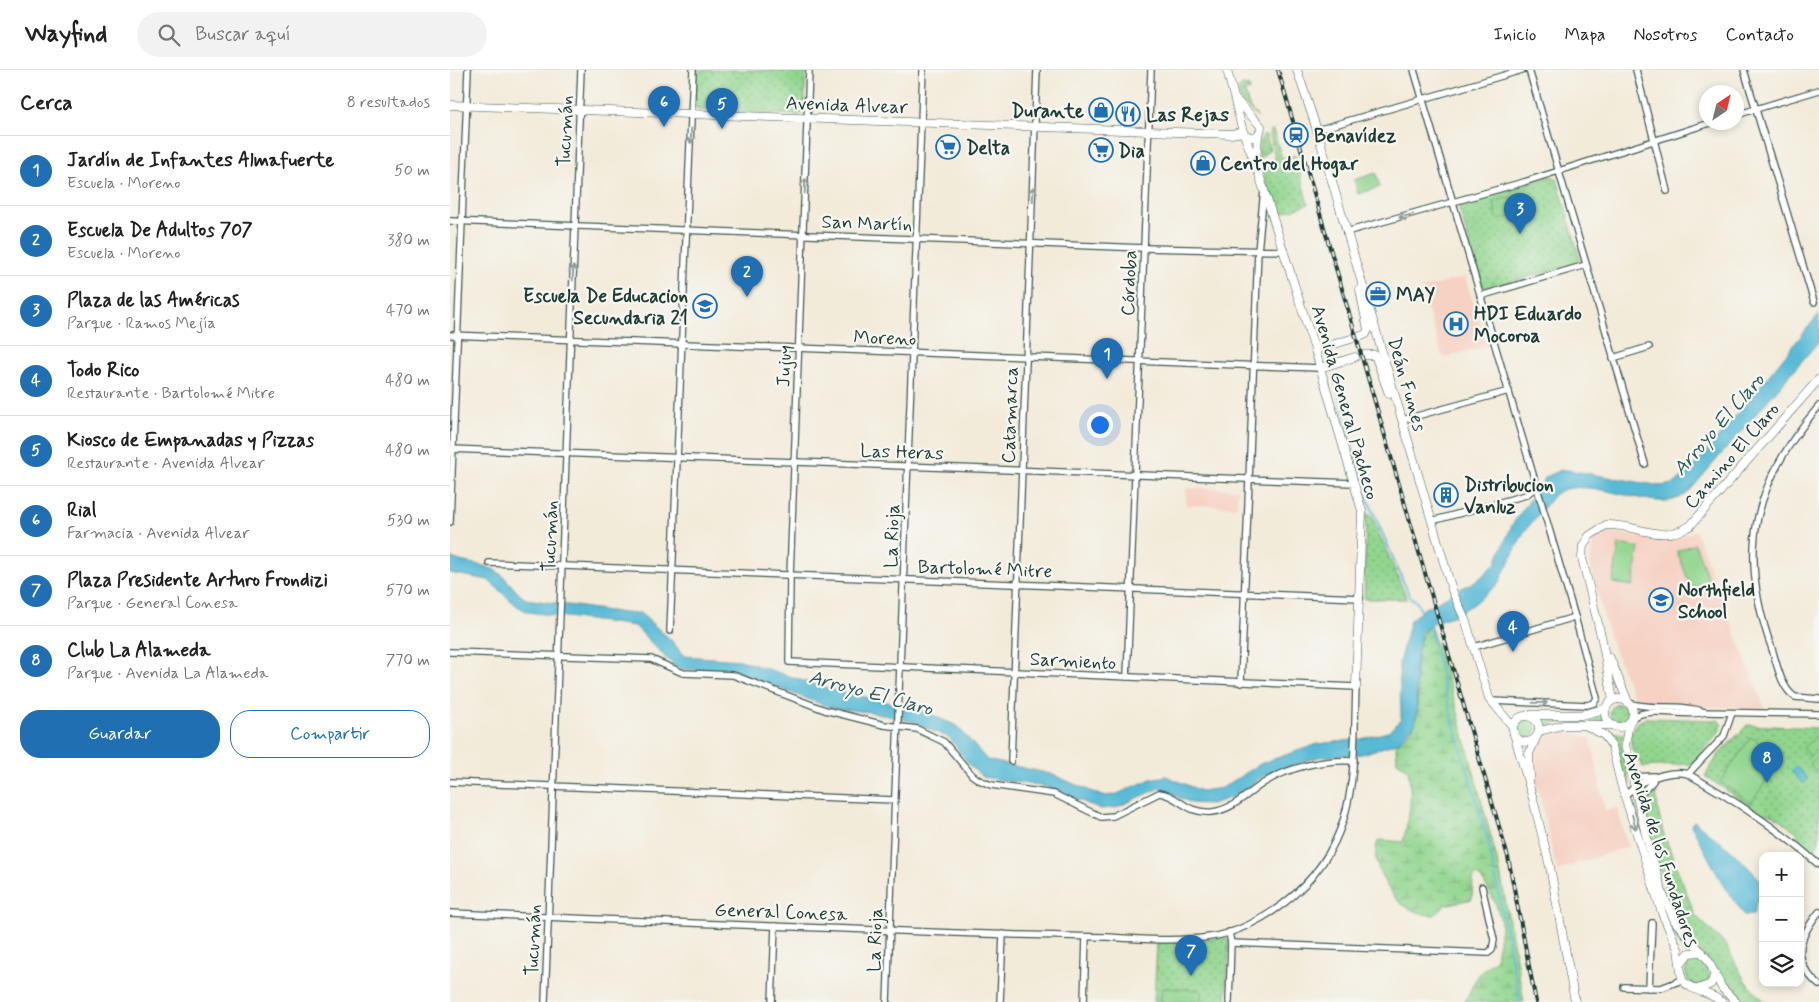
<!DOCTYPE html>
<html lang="es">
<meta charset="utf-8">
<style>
body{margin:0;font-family:Mynerve,sans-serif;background:#f2f2f2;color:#222}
.controls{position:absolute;right:15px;bottom:15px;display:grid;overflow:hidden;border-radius:10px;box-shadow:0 2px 8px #0003}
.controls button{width:45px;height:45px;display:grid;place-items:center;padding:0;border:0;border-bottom:1px solid #e0e0e0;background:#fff;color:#222;font:25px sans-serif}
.compass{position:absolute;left:1249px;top:15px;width:45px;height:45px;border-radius:50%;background:#fff;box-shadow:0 2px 8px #0003;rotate:35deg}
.you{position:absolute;left:649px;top:354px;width:18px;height:18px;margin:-12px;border:4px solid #fff;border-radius:50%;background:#1a73e8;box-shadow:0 0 0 8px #1a73e833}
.badge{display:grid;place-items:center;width:32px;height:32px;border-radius:50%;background:#1f6fb2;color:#fff;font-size:16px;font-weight:700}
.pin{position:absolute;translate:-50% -41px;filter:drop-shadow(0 1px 2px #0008)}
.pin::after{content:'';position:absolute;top:26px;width:18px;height:15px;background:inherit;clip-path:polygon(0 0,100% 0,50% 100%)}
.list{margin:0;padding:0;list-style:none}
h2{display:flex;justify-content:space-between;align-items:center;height:65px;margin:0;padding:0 20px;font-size:21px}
h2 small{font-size:16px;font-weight:400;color:#767676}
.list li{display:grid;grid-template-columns:32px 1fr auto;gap:15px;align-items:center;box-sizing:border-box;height:70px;padding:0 20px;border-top:1px solid #e0e0e0}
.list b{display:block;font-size:19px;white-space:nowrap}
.list p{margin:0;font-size:16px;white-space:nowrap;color:#767676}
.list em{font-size:16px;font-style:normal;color:#767676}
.actions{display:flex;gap:10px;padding:15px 20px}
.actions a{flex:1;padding:11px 0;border:1px solid #1f6fb2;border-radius:20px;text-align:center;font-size:18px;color:#1f6fb2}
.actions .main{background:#1f6fb2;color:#fff}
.icon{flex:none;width:28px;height:28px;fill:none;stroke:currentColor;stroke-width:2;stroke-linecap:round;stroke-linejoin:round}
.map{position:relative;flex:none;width:1369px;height:932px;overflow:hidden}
header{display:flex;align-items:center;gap:30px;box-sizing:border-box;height:70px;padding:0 25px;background:#fff;border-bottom:1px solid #e0e0e0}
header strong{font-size:24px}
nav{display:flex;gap:28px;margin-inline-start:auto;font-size:18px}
.search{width:350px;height:45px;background:#f2f2f2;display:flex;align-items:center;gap:12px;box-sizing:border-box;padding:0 18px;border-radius:28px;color:#767676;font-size:19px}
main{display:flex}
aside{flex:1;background:#fff}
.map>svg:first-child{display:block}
.built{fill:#f6d2c3}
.grass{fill:url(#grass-dots);stroke:#588961}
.wetland{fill:url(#wetland-marsh);stroke:#588961}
.garden{fill:#91d58e;stroke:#588961}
.water{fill:#58bad6;stroke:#3c7c85}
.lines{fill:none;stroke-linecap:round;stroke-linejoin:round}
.stream{stroke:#58bad6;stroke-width:2}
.street-casing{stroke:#3f574d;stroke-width:8}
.secondary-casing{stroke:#3f574d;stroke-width:9}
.street{stroke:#fff;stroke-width:5.5}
.secondary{stroke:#fff;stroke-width:8}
.rail-casing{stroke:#1f3d34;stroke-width:4}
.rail{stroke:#f6f6f2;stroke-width:2;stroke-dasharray:5.5;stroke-linecap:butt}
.oneway{stroke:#8f9e9a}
.labels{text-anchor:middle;stroke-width:4.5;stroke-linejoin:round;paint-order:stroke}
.street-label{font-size:19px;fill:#1f3d34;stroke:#f6f6f2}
.poi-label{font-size:19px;font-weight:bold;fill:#1f3d34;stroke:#f6f6f2;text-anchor:start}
.water-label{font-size:20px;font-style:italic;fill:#2d5c5c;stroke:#f6f6f2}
</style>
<header>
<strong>Wayfind</strong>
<div class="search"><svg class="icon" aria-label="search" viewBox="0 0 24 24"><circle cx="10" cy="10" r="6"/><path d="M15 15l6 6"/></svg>Buscar aquí</div>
<nav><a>Inicio</a><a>Mapa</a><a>Nosotros</a><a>Contacto</a></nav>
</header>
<main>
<aside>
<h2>Cerca<small>8 resultados</small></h2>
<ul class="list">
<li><span class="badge">1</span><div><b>Jardín de Infantes Almafuerte</b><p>Escuela · Moreno</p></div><em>50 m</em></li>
<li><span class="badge">2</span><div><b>Escuela De Adultos 707</b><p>Escuela · Moreno</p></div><em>380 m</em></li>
<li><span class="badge">3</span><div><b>Plaza de las Américas</b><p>Parque · Ramos Mejía</p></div><em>470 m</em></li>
<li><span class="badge">4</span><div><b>Todo Rico</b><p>Restaurante · Bartolomé Mitre</p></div><em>480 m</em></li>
<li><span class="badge">5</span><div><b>Kiosco de Empanadas y Pizzas</b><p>Restaurante · Avenida Alvear</p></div><em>480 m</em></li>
<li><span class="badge">6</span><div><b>Rial</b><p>Farmacia · Avenida Alvear</p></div><em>530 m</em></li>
<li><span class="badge">7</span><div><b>Plaza Presidente Arturo Frondizi</b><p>Parque · General Conesa</p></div><em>570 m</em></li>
<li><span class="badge">8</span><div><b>Club La Alameda</b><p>Parque · Avenida La Alameda</p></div><em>770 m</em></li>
</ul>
<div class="actions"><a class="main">Guardar</a><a>Compartir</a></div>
</aside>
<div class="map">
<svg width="1369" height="932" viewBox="0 0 1369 932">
<defs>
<pattern id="grass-dots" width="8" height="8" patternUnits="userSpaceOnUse" patternTransform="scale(1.25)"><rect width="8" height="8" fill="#91d58e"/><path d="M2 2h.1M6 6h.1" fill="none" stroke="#76ae75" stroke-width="1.8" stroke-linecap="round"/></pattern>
<pattern id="wetland-marsh" width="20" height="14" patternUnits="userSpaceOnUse" patternTransform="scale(1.25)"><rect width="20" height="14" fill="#91d58e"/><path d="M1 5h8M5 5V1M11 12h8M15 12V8" fill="none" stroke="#76ae75"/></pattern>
</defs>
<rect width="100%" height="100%" fill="#f6f6f2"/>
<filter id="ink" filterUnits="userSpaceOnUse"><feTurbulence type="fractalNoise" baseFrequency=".02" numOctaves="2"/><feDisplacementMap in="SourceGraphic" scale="10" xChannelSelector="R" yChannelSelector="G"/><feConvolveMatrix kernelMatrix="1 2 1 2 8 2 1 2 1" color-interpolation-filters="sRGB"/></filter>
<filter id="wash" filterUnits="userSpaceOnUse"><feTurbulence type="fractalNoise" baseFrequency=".0096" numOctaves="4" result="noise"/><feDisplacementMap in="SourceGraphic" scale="20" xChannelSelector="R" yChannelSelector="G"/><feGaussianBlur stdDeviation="1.12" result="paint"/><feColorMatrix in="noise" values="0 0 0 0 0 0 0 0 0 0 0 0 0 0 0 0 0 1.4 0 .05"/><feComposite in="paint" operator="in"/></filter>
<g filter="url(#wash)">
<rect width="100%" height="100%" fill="#f3ebda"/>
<g class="built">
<path d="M1015 207 1037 276 993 288 971 219Z"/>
<path d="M736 418 788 419 787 437 736 435Z"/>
<path d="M1245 460 1315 639 1192 635 1190 630 1184 628 1159 566 1140 494 1142 472 1147 466 1160 462 1211 470 1231 467Z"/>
<path d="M1118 661 1141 669 1155 741 1167 738 1178 776 1107 801 1086 710 1085 695 1086 683 1093 671 1099 666Z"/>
</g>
<g class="grass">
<path d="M246 0H356L354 42 349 45 248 40 245 36Z"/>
<path d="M792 15 799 17 800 21 794 20 800 39 808 47 791 32 788 19Z"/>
<path d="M823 60 832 88 845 85 858 134 825 146 812 101 817 98 825 87 819 61Z"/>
<path d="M814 65H816L820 79 809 90V72Z"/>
<path d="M1102 106 1107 109 1131 192 1033 220 1008 135Z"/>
<path d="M921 444 957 529H914L916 445Z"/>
<circle cx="1169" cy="643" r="9"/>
<path d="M1152 644 1154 652 1120 650 1093 657 1090 647 1125 648Z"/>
<path d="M1196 648 1268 650 1272 655 1267 665 1241 694 1193 697 1182 679 1180 665 1188 652Z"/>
<circle cx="1077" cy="659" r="9"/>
<path d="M1297 655 1369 658V772L1364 780 1349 770 1347 762 1322 744H1312L1255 706 1269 684Z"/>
<path d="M1155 661 1173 664 1171 673 1180 716 1178 720C1165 704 1176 675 1155 661Z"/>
<path d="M1200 717 1206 718 1208 740 1213 762 1245 845 1276 875 1295 911 1315 932H1290L1275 915 1226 848 1218 829 1191 733 1192 726Z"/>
<path d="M1182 726 1215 838 1224 856 1241 877 1233 882C1209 833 1195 780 1180 727Z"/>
<path d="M773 868 779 870 776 932H704L707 873Z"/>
<path d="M1249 889 1255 894 1261 907 1257 915 1245 916 1238 910 1235 901 1239 892Z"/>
</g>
<path class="wetland" d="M980 555 1007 639 1049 797 1074 932H1015C1024 912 1027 903 1046 889 1047 880 1051 863 1051 857 1051 840 1040 822 1031 808L1026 805 1023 809 1022 829 995 835 985 845C974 846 957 839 948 831 936 818 918 786 929 770L953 772C960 742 963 731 958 699L947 691 946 676C952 667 963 663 965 652 974 619 954 582 980 555Z"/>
<g class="garden">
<path d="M926 103 930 117 908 124 904 110Z"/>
<path d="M1075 123 1080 142 1048 150 1043 132Z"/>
<path d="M1169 474 1189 478 1183 516 1163 513Z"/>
<path d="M1245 474 1259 511 1241 518 1227 481Z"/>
<path d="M1369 663V677L1360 686 1353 678Z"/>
<path d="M1301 667 1332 688 1301 733 1270 712Z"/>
<path d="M1369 684V705L1361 696V692Z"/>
<path d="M712 918 751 920V932H711Z"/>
</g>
<g class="water">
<path d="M1369 244V271L1237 424C1231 427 1225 430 1218 431 1188 434 1127 404 1104 425L1074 462 1048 514 1024 534 1005 545 982 553 971 564 965 601 967 641 965 654 947 673 912 684 869 687 818 703 783 727 761 734 741 733 710 718 665 738 650 739 598 717 533 707 521 697 500 668 460 651 420 642 382 638 282 601 231 599 226 598 185 556 78 542 67 536 38 510 0 503V487C15 495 35 493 48 502 59 509 65 523 76 529L174 543H190L221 570 234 586 290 590 375 618 468 639 507 656 537 690 601 704 652 726 665 725 701 709 716 706 751 721 772 718 812 693 868 674 911 669 938 662 951 649V643L949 593 960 550 975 538 1029 509 1046 493 1062 455 1096 407 1111 400H1117L1211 416 1224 414 1248 392Z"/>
<path d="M1346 696 1357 708 1356 712 1352 713 1341 701Z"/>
<path d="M1244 751 1284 783 1313 812V826L1306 834 1303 845 1295 846 1271 811 1241 755Z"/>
</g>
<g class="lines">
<g class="stream">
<path d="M885 313 911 405 912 416 960 527 966 531 971 541"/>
<path d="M979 556 1000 641 1038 770 1070 932"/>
</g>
</g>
</g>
<g filter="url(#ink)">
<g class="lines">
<g class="street-casing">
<g id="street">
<path d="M964 0 1125 547 1147 628 1144 633 1137 635 1041 631"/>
<path d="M1079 0 1195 394"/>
<path d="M1186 0 1217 121"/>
<path d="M1294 0 1364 232"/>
<path d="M1286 45 1369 20"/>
<path d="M867 60 1072 0"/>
<path d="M0 151 694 178 833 181"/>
<path d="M896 162 1074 112 1263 52"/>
<path d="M1030 226 1136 195"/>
<path d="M0 265 870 298"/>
<path d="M1163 288 1199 277"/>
<path d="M1369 336C1302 414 1287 482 1322 579 1327 594 1331 618 1345 627L1369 629"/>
<path d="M952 350 1059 321"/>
<path d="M0 379 903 413"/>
<path d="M982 451 1076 425 1086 417"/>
<path d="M0 452 18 0"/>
<path d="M39 493 910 528"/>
<path d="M220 561 243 0"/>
<path d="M1024 577 1125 547"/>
<path d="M0 582 201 589 233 603 283 605 375 640 434 655 467 659 494 672 522 705 529 710 541 715 604 724 651 747 663 746 709 723C729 725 735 744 762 742 782 740 797 724 812 714 838 697 874 689 904 691"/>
<path d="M677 607 701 0"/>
<path d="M791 613 808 181 814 120"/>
<path d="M1179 633C1204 641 1231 633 1255 642L1369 644"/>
<path d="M1182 648C1200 635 1233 648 1255 642"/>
<path d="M561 691 587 0"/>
<path d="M1238 704 1274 666 1282 643"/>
<path d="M1182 707 1204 706"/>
<path d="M0 712 444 730"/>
<path d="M1176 724C1181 721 1184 717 1188 714 1202 707 1223 700 1238 704 1281 728 1333 762 1369 795"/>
<path d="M1187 728 1203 711"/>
<path d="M1369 842C1348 868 1341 891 1369 915"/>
<path d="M0 843C168 850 337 857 505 863 556 865 606 866 657 867 691 869 726 872 760 867 785 864 813 849 833 834 910 775 903 703 906 617L339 592 340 506 359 0"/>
<path d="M781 873 1038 883 1042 880 1044 870 1032 817"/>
<path d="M1174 917 1211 918 1232 910"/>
<path d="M1199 918 1202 853"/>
<path d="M95 932 131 0"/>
<path d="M322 932 325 856"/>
<path d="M437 932 473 0"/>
<path d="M550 932 553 864"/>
<path d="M634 932 636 867"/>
<path d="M779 932 781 873 779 862"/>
</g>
</g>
<g class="secondary-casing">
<g id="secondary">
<path d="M777 0 793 62 807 98 865 280 912 441 906 617"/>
<path d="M847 0 867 60 1002 520 1016 552 1039 628 1063 657"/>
<path d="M787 31 811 56C811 66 803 71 794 64"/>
<path d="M0 35 699 61 781 64 793 62"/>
<path d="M806 91 808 66"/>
<path d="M909 267 916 264 918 260 910 220"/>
<path d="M865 280 901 269"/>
<path d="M914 285H925L939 324"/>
<path d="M870 298 905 287"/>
<path d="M1160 588 1178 632"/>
<circle cx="1169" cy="643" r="14"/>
<path d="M1163 630 1152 570 1132 488 1133 476 1139 466 1156 455C1188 454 1210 474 1240 456L1369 309"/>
<path d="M1078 645H1131L1155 639"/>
<circle cx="1076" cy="659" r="13"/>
<path d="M1179 653 1175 675 1196 765 1213 825 1225 851 1258 890 1272 918 1286 932"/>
<path d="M1135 655 1154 665 1162 676 1171 714 1212 843 1228 879 1232 910C1242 922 1260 922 1272 932"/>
<path d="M1090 661 1113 655H1162"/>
<path d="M1064 664 1083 729 1100 797 1125 932"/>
<path d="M1080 707 1079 684 1086 668"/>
<path d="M1231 893 1239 883 1252 882"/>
<path d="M1248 919 1261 914 1265 903"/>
</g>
</g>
<use href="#street" class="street"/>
<use href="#secondary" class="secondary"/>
<g class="rail-casing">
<path id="rail" d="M828 0 1058 787 1086 932"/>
</g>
<use href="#rail" class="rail"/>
</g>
<defs><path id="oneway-shaft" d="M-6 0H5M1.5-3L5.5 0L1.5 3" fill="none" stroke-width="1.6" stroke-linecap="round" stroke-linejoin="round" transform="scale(1.25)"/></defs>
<g class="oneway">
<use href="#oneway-shaft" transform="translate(241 66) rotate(92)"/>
<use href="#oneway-shaft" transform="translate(355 116) rotate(-88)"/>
<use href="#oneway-shaft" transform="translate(583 124) rotate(-88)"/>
<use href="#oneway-shaft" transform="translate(956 146) rotate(165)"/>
<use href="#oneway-shaft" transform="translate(123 203) rotate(-88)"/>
<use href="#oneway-shaft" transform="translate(1090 633) rotate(1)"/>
<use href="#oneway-shaft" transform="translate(1184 752) rotate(75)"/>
</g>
</g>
<defs>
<g id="shop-ring" transform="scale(1.25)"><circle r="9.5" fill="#f6f6f2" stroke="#1f6fb2" stroke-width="1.5"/><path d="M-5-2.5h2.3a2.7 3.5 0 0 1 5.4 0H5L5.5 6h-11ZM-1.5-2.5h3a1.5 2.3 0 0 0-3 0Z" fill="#1f6fb2"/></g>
<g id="restaurant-ring" transform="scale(1.25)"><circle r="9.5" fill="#f6f6f2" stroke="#1f6fb2" stroke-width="1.5"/><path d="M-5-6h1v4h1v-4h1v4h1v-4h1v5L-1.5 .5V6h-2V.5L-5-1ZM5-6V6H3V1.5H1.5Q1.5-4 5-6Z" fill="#1f6fb2"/></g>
<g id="station-ring" transform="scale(1.25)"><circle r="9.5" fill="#f6f6f2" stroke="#1f6fb2" stroke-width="1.5"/><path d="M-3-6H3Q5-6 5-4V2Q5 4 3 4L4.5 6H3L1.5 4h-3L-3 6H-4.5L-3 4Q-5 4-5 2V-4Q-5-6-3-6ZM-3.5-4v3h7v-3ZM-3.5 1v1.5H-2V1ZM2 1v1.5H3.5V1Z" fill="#1f6fb2"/></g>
<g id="supermarket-ring" transform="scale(1.25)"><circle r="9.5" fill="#f6f6f2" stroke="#1f6fb2" stroke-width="1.5"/><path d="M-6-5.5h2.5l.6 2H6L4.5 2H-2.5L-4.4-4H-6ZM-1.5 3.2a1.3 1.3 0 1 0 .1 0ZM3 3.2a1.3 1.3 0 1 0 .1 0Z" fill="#1f6fb2"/></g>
<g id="office-ring" transform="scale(1.25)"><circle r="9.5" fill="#f6f6f2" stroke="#1f6fb2" stroke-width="1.5"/><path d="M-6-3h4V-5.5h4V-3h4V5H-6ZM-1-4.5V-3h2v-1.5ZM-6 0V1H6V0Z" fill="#1f6fb2"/></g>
<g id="school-ring" transform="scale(1.25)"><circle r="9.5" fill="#f6f6f2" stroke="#1f6fb2" stroke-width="1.5"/><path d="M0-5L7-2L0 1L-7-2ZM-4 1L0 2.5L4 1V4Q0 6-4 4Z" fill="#1f6fb2"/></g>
<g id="hospital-ring" transform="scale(1.25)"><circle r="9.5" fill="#f6f6f2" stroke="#1f6fb2" stroke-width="1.5"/><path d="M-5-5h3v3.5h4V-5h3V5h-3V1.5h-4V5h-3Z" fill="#1f6fb2"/></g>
<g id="building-ring" transform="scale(1.25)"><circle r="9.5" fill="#f6f6f2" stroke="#1f6fb2" stroke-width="1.5"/><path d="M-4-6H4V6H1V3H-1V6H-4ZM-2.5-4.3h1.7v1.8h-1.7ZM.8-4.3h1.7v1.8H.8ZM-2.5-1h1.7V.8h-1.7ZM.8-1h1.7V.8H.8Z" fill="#1f6fb2"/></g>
</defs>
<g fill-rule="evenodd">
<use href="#shop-ring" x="651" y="40"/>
<use href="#restaurant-ring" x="678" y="44"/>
<use href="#station-ring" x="846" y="65"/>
<use href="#supermarket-ring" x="498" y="77"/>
<use href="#supermarket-ring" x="651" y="80"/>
<use href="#shop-ring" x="753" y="93"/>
<use href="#office-ring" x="928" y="224"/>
<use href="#school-ring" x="255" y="236"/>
<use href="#hospital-ring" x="1006" y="254"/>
<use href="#building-ring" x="996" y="425"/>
<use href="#school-ring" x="1211" y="530"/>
</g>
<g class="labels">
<g class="street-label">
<text transform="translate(397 34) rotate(2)" y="7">Avenida Alvear</text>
<text transform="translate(114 61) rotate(-88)" y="7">Tucumán</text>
<text transform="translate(417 152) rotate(2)" y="7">San Martín</text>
<text transform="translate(678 213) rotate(-88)" y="7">Córdoba</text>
<text transform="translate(435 267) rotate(2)" y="7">Moreno</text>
<text transform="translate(333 296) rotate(-88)" y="7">Jujuy</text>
<text transform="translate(958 314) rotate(74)" y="7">Deán Funes</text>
<text transform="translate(896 332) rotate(74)" y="7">Avenida General Pacheco</text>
<text transform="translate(559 345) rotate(-88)" y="7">Catamarca</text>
<text transform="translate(452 381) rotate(2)" y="7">Las Heras</text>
<text transform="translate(1281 385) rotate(-49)" y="7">Camino El Claro</text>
<text transform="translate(99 466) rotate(-88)" y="7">Tucumán</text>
<text transform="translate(441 466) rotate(-88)" y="7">La Rioja</text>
<text transform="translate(535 498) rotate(2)" y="7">Bartolomé Mitre</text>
<text transform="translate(623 590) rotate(3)" y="7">Sarmiento</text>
<text transform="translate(1212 779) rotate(72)" y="7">Avenida de los Fundadores</text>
<text transform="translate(331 841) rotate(2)" y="7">General Conesa</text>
<text transform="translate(82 870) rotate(-88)" y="7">Tucumán</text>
<text transform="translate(424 870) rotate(-88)" y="7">La Rioja</text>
</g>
<g class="poi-label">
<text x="634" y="47" text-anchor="end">Durante</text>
<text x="696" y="51">Las Rejas</text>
<text x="864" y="72">Benavídez</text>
<text x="516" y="84">Delta</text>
<text x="668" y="87">Dia</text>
<text x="770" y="100">Centro del Hogar</text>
<text x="946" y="231">MAY</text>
<text x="238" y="232" text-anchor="end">Escuela De Educacion<tspan x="238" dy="22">Secundaria 21</tspan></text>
<text x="1024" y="250">HDI Eduardo<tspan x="1024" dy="22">Mocoroa</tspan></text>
<text x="1014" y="421">Distribucion<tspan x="1014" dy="22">Vanluz</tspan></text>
<text x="1228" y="526">Northfield<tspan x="1228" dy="22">School</tspan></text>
</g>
<g class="water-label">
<text transform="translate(1268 354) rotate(-49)" y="7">Arroyo El Claro</text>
<text transform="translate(421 622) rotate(15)" y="7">Arroyo El Claro</text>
</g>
</g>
</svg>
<div class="controls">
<button>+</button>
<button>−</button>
<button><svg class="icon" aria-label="layers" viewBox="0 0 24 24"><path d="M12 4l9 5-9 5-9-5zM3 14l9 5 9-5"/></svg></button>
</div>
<svg class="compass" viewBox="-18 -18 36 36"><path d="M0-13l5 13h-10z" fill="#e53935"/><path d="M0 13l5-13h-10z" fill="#767676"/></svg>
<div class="you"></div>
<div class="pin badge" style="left:657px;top:309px">1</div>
<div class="pin badge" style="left:297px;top:227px">2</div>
<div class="pin badge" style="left:1070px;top:164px">3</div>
<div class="pin badge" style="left:1063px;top:582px">4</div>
<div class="pin badge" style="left:272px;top:59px">5</div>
<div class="pin badge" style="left:214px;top:57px">6</div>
<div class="pin badge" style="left:741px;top:906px">7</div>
<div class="pin badge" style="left:1317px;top:713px">8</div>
</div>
</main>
